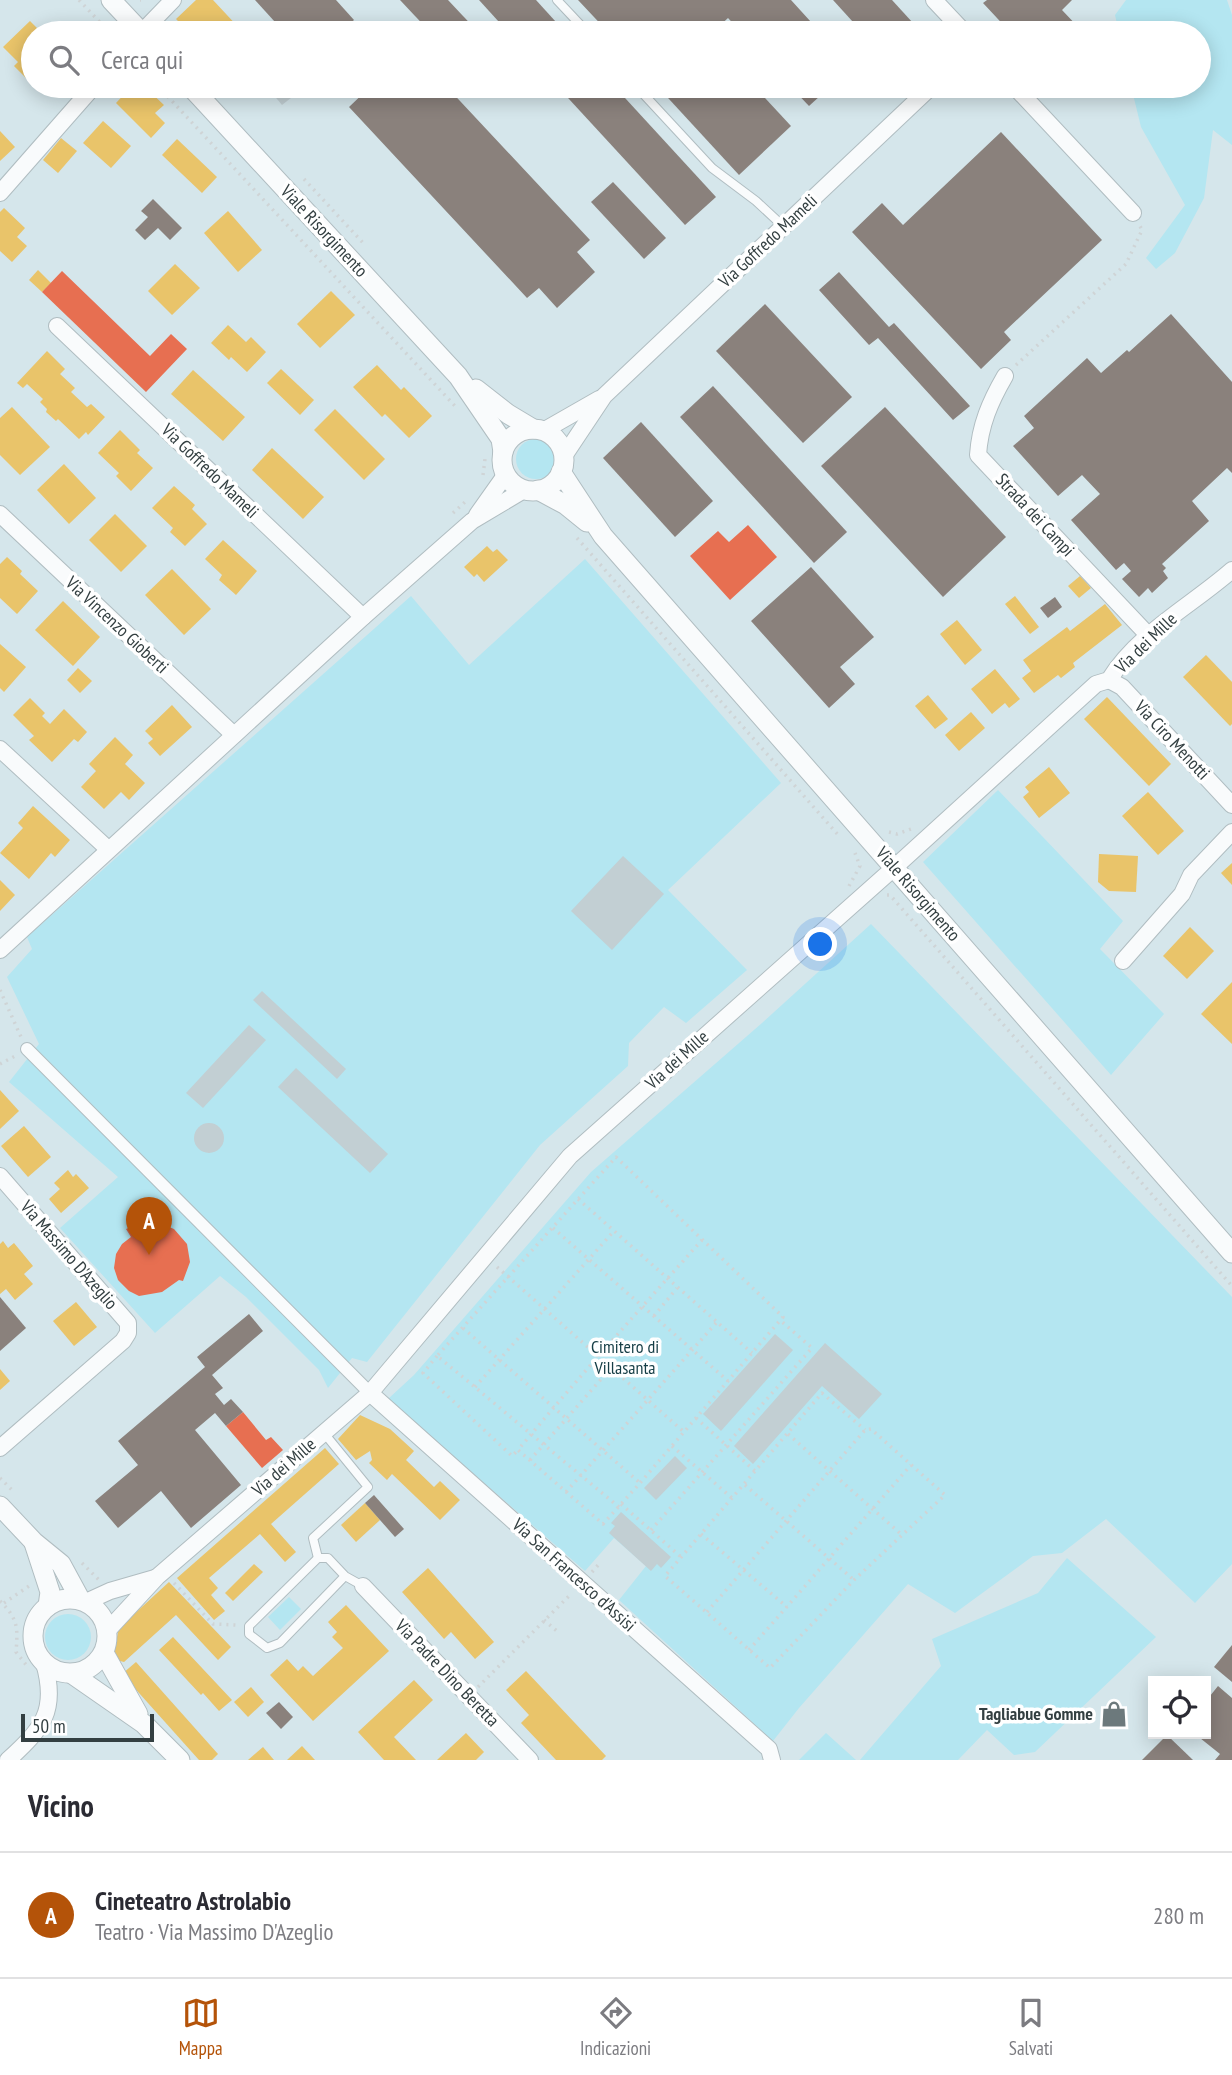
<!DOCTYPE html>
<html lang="it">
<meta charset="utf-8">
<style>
body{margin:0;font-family:"PT Sans Narrow",sans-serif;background:#f7f7f7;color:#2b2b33}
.controls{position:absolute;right:21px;bottom:21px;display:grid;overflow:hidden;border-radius:0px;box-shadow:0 4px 18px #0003}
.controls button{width:63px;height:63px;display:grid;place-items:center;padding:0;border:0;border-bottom:2px solid #e1e1e2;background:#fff;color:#2b2b33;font:35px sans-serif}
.scale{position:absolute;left:21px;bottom:18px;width:133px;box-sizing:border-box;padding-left:7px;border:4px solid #333f41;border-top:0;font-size:19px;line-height:24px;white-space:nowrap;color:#333f41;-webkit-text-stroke:5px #fff;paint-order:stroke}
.you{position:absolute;left:821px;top:945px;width:24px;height:24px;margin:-18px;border:5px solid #fff;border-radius:50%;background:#1a73e8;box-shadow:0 0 0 10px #1a73e833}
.badge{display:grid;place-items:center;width:46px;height:46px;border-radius:50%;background:#b45309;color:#fff;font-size:23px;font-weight:700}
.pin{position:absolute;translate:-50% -58px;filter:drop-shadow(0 2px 4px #0008)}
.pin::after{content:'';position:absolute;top:37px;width:24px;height:21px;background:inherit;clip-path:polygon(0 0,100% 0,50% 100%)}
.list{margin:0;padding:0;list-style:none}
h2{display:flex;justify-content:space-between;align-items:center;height:91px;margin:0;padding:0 28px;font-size:30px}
h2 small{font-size:23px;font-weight:400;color:#7c7c81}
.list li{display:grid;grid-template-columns:46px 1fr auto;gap:21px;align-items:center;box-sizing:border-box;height:126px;padding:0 28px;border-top:2px solid #e1e1e2}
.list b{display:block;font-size:26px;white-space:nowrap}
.list p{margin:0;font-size:23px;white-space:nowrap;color:#7c7c81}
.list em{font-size:23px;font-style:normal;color:#7c7c81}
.icon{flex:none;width:38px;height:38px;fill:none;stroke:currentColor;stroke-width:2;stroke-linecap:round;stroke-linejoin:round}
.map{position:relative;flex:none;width:1232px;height:1760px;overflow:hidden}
.search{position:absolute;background:#fff;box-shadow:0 4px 18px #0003;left:21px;right:21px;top:21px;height:77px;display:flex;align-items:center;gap:18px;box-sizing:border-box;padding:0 24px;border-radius:38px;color:#7c7c81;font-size:26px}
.sheet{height:217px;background:#fff}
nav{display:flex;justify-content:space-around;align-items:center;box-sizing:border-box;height:98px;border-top:2px solid #e1e1e2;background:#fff;font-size:19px;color:#7c7c81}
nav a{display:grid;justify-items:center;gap:4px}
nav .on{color:#b45309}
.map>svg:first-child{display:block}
.green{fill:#b4e6f1}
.homes{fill:#e9c46a}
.shops{fill:#e76f51}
.industry{fill:#8a817c}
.building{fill:#c2cfd3}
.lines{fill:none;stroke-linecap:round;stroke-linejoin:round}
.service-casing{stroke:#b0bdc1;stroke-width:10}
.pedestrian-casing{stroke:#b0bdc1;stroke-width:14}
.minor-casing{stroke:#b0bdc1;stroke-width:18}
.tertiary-casing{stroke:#b0bdc1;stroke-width:21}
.path{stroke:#cfd4d6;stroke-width:3.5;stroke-dasharray:2 5;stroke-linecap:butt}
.service{stroke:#f9fbfc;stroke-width:8}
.pedestrian{stroke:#f9fbfc;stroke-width:12}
.minor{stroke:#f9fbfc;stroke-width:16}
.tertiary{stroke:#f9fbfc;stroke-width:19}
.labels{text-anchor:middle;stroke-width:7;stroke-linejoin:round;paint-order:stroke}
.street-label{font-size:18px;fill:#333f41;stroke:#fff}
.park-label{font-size:18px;fill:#163e46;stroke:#fff}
.poi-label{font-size:18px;font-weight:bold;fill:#333f41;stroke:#fff;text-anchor:end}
</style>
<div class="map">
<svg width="1232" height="1760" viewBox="0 0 1232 1760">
<rect width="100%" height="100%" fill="#d5e6eb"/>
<g class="green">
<path d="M1126 0H1227L1232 15V145L1213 130 1204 198 1175 253 1156 269 1146 258 1185 205 1141 127 1131 86H1199V33H1119L1115 15Z"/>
<circle cx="536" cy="459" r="20"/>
<path d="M585 559 781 783 668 890 747 970 686 1023 664 1007 629 1043 628 1066 540 1145 367 1362 352 1358 328 1388 319 1370 246 1297 220 1276 155 1333 60 1228 118 1177 9 1082 39 1044 7 977 32 949 27 937 411 596 469 665Z"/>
<path d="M998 790 1123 921 1100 949 1164 1014 1111 1075 923 862Z"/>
<path d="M871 924 1232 1297V1564L1195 1603 1106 1519 1062 1553 1033 1556 955 1613 908 1584 799 1708 773 1741 619 1600 646 1566 614 1538 585 1571 388 1399 414 1375 591 1172 762 1023Z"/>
<path d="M1067 1558 1156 1637 1035 1752 1014 1755 987 1730 958 1760H860L941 1666 932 1639 1038 1593Z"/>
<path d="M289 1597 301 1609 280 1630 268 1617Z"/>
<circle cx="68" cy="1637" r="23"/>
<path d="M826 1733 856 1760H799Z"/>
</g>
<g class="homes">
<path d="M196 0H213L240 29 235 33H209L204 27 198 33H190L176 19Z"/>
<path d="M30 21 42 33H33V73L27 79 14 66 18 62 3 47Z"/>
<path d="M132 86H144L164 105 155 113 165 123 151 138 116 103Z"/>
<path d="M103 121 131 146 111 168 83 143Z"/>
<path d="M0 131 15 147 0 161Z"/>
<path d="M61 138 77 151 58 173 43 160Z"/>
<path d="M177 139 217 177 202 193 162 155Z"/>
<path d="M4 208 25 228 17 237 27 246 12 262 0 251V212Z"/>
<path d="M228 211 262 250 238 272 204 233Z"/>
<path d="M175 264 200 288 172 315 148 291Z"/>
<path d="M38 270 51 283 42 292 29 280Z"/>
<path d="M331 291 355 315 320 348 297 324Z"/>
<path d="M228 325 246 342 251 337 266 352 247 372 231 357 229 360 211 343Z"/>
<path d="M47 351 65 369 60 374 75 388 71 392 87 407 91 404 105 417 88 435 86 432 79 439 58 419 56 421 46 412 47 409 40 402 43 399 27 384 23 388 17 383Z"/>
<path d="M377 365 401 390 404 387 432 416 409 438 385 414 382 417 353 387Z"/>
<path d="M281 369 314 400 300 415 267 383Z"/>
<path d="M193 370 245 417 223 441 171 394Z"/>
<path d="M12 407 50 447 20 475 0 455V418Z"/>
<path d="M335 409 385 459 364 480 314 430Z"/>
<path d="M120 430 140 450 137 453 153 468 131 491 116 476 119 473 98 453Z"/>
<path d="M272 448 324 497 303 519 252 470Z"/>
<path d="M64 464 96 498 69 524 37 490Z"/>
<path d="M174 486 195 505 192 509 207 524 185 546 170 532 173 528 152 508Z"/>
<path d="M115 514 147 546 121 572 89 540Z"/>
<path d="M223 540 257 571 236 595 219 580 222 575 205 559Z"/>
<path d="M487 546 493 552 497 549 508 560 484 582 477 574 474 577 464 567Z"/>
<path d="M7 557 22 571 20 574 38 591 17 614 0 598V564Z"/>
<path d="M172 569 211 609 184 635 145 595Z"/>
<path d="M1080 576 1091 588 1079 598 1068 586Z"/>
<path d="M1015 596 1039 627 1030 634 1005 604Z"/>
<path d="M63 601 100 637 73 666 35 630Z"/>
<path d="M1105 604 1122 625 1073 663 1075 667 1061 678 1058 675 1034 693 1022 678 1031 671 1023 660 1067 627 1070 631Z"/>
<path d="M957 620 982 650 965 665 940 634Z"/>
<path d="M0 644 26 667 4 692 0 688Z"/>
<path d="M1206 655 1232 682V724L1230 726 1183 677Z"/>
<path d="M78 668 92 681 80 693 67 680Z"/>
<path d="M995 669 1020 699 1009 708 1005 703 992 714 971 689Z"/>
<path d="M928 695 948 719 935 729 915 706Z"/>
<path d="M1107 697 1171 764 1149 786 1084 719Z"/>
<path d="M30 698 45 713 42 716 50 724 64 709 87 732 78 742 74 739 52 762 29 740 34 736 13 715Z"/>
<path d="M172 705 192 727 160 756 148 743 153 739 145 731Z"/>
<path d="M971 712 985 728 959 751 945 735Z"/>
<path d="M115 737 133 755 125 764 145 783 129 800 121 792 104 809 81 787 96 771 89 764Z"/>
<path d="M1049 767 1070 793 1039 818 1023 797 1029 792 1025 787Z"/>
<path d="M1148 792 1184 831 1158 855 1122 816Z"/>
<path d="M33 806 70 840 55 857 51 853 29 879 0 853 23 828 18 823Z"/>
<path d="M1099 854 1138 856 1136 892 1109 891 1098 882Z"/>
<path d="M1232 863V885L1221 873Z"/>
<path d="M0 880 15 895 0 911Z"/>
<path d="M1190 927 1214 951 1187 979 1163 956Z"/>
<path d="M1232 982V1044L1201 1014Z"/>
<path d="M0 1090 19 1111 0 1129Z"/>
<path d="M24 1126 51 1157 28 1177 1 1146Z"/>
<path d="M68 1170 73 1177 76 1174 89 1188 61 1213 49 1199 60 1189 54 1183Z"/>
<path d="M3 1241 8 1248 14 1243 33 1266 24 1274 33 1284 15 1300 6 1289 0 1294V1244Z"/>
<path d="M76 1302 97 1327 74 1346 53 1321Z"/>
<path d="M0 1369 10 1381 0 1390Z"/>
<path d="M360 1415 390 1429 414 1451 406 1460 434 1487 440 1481 460 1500 440 1520 392 1474 387 1480 369 1463 372 1460 370 1451 356 1460 338 1439Z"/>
<path d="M325 1448 339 1464 271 1524 296 1552 285 1562 260 1534 209 1578 218 1588 211 1595 225 1611 214 1620 177 1578Z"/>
<path d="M365 1503 380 1520 356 1542 341 1525Z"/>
<path d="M254 1564 263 1572 233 1601 225 1593Z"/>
<path d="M428 1568 494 1642 475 1659 451 1632 444 1639 402 1592Z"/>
<path d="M169 1582 231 1647 218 1660 176 1615 124 1662 112 1659 119 1628Z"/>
<path d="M346 1605 389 1651 313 1721 270 1675 287 1659 298 1671 303 1666 313 1676 343 1648 332 1637 337 1632 328 1622Z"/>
<path d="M173 1637 232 1700 219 1711 203 1693 201 1695 159 1650Z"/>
<path d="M136 1662 218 1754 212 1760H199L122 1674Z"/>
<path d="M526 1671 606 1756 602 1760H556L521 1723 529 1715 506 1690Z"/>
<path d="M414 1680 433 1700 394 1737 416 1760H384L358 1732Z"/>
<path d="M251 1687 264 1702 248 1717 234 1702Z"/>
<path d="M466 1733 484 1752 476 1760H437Z"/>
<path d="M302 1746 315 1760H287Z"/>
<path d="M263 1747 274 1760H248Z"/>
</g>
<g class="shops">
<path d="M62 271 150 356 171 334 187 349 146 392 42 292Z"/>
<path d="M748 525 777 557 730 600 690 556 718 531 729 542Z"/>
<path d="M144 1222 159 1223 174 1229 187 1244 190 1262 183 1281 179 1280 162 1292 139 1296 129 1291 118 1280 114 1268 116 1254 122 1244 131 1237 126 1229Z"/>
<path d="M243 1412 266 1440 271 1437 283 1450 262 1468 226 1426Z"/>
</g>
<g class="industry">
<path d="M255 0H336L354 20 340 33H285Z"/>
<path d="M400 0H448L479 33H431Z"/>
<path d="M479 0H536L566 33H509Z"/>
<path d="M578 0H791L821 33H742L728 18 712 33H609Z"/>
<path d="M833 0H892L913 23 902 33H863Z"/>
<path d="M987 0H1072L1062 10 1080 29 1075 33H1011L983 3Z"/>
<path d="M371 86H446L590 240 577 252 595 272 557 308 539 288 527 298 349 107Z"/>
<path d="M480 86H495L487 93Z"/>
<path d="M557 86H614L716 197 685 225Z"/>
<path d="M657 86H754L791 126 739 175Z"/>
<path d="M790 86H831L809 106Z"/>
<path d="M1001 132 1102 240 1004 332 1011 340 981 369 852 232 882 203 903 225Z"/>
<path d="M613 182 666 238 644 259 591 202Z"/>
<path d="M153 199 182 228 170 240 158 228 145 240 135 230 148 217 141 211Z"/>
<path d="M839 272 889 327 894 323 970 406 953 420 878 338 869 345 819 290Z"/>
<path d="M765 304 852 397 803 443 716 351Z"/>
<path d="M1171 314 1232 382V473L1227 468 1192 501 1209 521 1162 564 1166 568 1163 571 1168 578 1152 593 1148 588 1139 597 1122 579 1131 571 1124 563 1116 570 1071 520 1100 494 1082 475 1058 496 1013 446 1034 428 1024 416 1087 358 1101 373 1127 350 1129 352Z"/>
<path d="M713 386 847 532 814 563 680 417Z"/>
<path d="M885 407 1006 537 943 597 821 466Z"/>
<path d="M641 422 713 501 675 537 603 458Z"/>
<path d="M811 567 874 637 840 667 855 684 829 708 751 621Z"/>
<path d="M1055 597 1062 607 1048 618 1040 608Z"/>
<path d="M0 1297 26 1328 0 1351Z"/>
<path d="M249 1314 263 1331 212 1375 223 1388 215 1394 224 1405 231 1399 243 1412 226 1426 215 1413 195 1430 241 1485 191 1528 161 1491 118 1528 95 1501 138 1465 118 1441 205 1367 197 1357Z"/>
<path d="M374 1495 404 1529 395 1537 365 1503Z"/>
<path d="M1232 1645V1682L1214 1667Z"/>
<path d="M1218 1686 1232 1698V1760H1215L1220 1754 1195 1734H1206V1701Z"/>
<path d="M279 1702 293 1717 281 1729 266 1713Z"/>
<path d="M1167 1735 1193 1760H1142Z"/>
</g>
<g class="building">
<path d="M269 86H289L296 94 282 105 267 87Z"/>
<path d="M623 856 664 894 612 950 571 911Z"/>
<path d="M262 991 346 1069 337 1079 253 1000Z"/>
<path d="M249 1025 266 1040 203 1108 186 1093Z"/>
<path d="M296 1068 388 1154 370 1173 278 1087Z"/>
<circle cx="209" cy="1138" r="15"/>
<path d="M775 1334 793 1350 721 1431 703 1414Z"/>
<path d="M825 1343 882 1394 859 1419 822 1386 753 1464 734 1446Z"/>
<path d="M675 1456 687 1468 656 1500 644 1488Z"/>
<path d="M621 1512 671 1557 661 1568 657 1564 651 1571 609 1533 615 1526 611 1523Z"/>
</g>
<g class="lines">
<g class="service-casing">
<g id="service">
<path d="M557 0 588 33"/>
<path d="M636 86 712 168 756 201 784 227"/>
<path d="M318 1558 313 1538 368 1487 324 1433"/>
<path d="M345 1576 280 1643 267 1648 249 1634V1626L318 1558H328L345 1576 363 1586"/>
</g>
</g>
<g class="pedestrian-casing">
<path id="pedestrian" d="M27 1049 370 1393"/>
</g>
<g class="minor-casing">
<g id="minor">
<path d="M934 0 965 33"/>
<path d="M141 33 173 0"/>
<path d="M1014 86 1133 213"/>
<path d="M0 193 94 86"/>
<path d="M57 326 363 617"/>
<path d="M1005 376C990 402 980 425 978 455L1149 636"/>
<path d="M543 431 599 399"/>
<path d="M564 456 604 396 932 86"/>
<path d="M0 514 234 735"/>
<path d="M477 515 506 474"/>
<path d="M1109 680 1122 687 1232 805"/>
<path d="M0 749 108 849"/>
<path d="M0 950 363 617 472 521 524 490"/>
<path d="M1123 961 1182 894 1191 875 1232 832"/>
<path d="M0 1176 128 1323V1333L123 1341 0 1448"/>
<path d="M370 1393 769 1749 772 1760"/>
<path d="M363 1586 530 1760"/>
<path d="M86 1602 110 1591 155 1578"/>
<path d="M108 1630 157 1577 370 1393 570 1156 895 867 1096 684 1109 680C1138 633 1191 606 1232 570"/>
<path d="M8 1760C42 1729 58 1711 44 1663"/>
</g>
</g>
<g class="tertiary-casing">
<g id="tertiary">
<path d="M111 0 142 33"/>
<path d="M190 86 458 376 501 439 503 452"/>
<path d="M476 389 508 414 533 429"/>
<circle cx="533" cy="460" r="31"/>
<path d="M561 472 603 536 1232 1253"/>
<path d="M538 490 566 505 587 522"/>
<path d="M0 1506 34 1542 61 1564 80 1599"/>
<path d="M34 1543 50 1592 48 1606"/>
<circle cx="70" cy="1636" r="37"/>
<path d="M104 1653 138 1714"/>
<path d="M72 1674 144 1724 180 1760"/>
</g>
</g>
<g class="path">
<path d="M79 0 110 33"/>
<path d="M140 0H141"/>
<path d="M158 86 455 406"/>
<path d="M304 179 365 245"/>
<path d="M1016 365 1126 264 1142 230 1140 226"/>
<path d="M483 475 485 459"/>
<path d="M453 513 465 502"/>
<path d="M577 538 840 837"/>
<path d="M889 832 897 834 911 829"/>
<path d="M849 886 860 866 855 853"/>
<path d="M887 895H890L1232 1286"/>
<path d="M0 990 21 1037"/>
<path d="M0 1064 17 1055"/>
<path d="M578 1199 752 1353"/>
<path d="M553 1228 728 1381"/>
<path d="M497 1267 684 1432"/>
<path d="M654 1316 677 1288"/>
<path d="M463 1328 640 1483"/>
<path d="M437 1356 423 1373 512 1456 518 1450"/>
<path d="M475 1387 613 1232"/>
<path d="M696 1418 755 1471"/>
<path d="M788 1434 902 1535"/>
<path d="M672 1446 732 1498"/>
<path d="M530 1460 611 1368"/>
<path d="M0 1478 14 1492"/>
<path d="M745 1485 854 1580"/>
<path d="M566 1492 717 1322"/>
<path d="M621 1504 681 1557"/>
<path d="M619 1507 543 1444C508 1415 473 1385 437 1356L616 1157 783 1317 640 1483 603 1524 518 1450C578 1378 640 1309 702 1240"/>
<path d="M651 1530 812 1348 780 1320"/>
<path d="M701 1534 787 1607"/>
<path d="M82 1563 99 1580"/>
<path d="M592 1572 600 1563"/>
<path d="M174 1583 213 1624 236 1625"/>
<path d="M0 1601C18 1619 18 1627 16 1652L27 1666"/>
<path d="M4 1603 29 1586"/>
<path d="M707 1612 865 1430 871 1429 945 1495 854 1580 770 1668 665 1576 822 1393 865 1430"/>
<path d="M544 1620 558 1632"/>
<path d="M749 1650 911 1465"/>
<path d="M478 1687 572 1593"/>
</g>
<use href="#service" class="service"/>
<use href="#pedestrian" class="pedestrian"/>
<use href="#minor" class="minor"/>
<use href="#tertiary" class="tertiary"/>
</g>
<defs>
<g id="shop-bare" transform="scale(2.1)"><path d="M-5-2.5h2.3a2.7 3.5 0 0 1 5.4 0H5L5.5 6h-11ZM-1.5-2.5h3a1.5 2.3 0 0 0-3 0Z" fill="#6c797c" stroke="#fff" stroke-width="2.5" paint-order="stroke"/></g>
</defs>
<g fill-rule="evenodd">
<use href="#shop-bare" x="1114" y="1714"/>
</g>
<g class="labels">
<g class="street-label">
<text transform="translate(324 231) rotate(47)" y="6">Viale Risorgimento</text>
<text transform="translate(768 241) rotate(-43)" y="6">Via Goffredo Mameli</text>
<text transform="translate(210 471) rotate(44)" y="6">Via Goffredo Mameli</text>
<text transform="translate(1035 515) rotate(47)" y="6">Strada dei Campi</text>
<text transform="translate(117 625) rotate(43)" y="6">Via Vincenzo Gioberti</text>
<text transform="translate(1146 643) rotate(-44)" y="6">Via dei Mille</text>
<text transform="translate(1172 740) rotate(47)" y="6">Via Ciro Menotti</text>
<text transform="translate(918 894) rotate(49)" y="6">Viale Risorgimento</text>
<text transform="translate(677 1060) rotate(-42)" y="6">Via dei Mille</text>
<text transform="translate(69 1255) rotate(49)" y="6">Via Massimo D'Azeglio</text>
<text transform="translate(284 1467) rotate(-41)" y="6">Via dei Mille</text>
<text transform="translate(574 1575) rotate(42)" y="6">Via San Francesco d'Assisi</text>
<text transform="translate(447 1673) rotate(46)" y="6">Via Padre Dino Beretta</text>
</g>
<g class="park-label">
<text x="625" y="1353">Cimitero di<tspan x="625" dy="21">Villasanta</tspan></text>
</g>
<g class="poi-label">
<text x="1093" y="1720">Tagliabue Gomme</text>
</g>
</g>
</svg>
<div class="controls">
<button><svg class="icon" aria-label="locate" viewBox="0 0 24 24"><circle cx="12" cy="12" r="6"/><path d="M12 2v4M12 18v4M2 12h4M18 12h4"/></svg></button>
</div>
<div class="scale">50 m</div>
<div class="you"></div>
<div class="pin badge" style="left:149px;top:1255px">A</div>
<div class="search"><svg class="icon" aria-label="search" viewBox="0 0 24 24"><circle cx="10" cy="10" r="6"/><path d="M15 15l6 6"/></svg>Cerca qui</div>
</div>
<section class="sheet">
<h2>Vicino<small></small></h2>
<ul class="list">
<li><span class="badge">A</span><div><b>Cineteatro Astrolabio</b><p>Teatro · Via Massimo D'Azeglio</p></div><em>280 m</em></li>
</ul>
</section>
<nav>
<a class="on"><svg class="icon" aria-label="map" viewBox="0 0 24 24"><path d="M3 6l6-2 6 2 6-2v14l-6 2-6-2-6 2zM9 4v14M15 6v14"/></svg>Mappa</a>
<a><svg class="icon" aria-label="directions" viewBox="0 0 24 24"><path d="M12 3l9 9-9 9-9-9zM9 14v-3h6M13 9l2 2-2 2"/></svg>Indicazioni</a>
<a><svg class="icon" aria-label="saved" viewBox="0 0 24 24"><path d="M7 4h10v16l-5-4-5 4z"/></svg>Salvati</a>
</nav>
